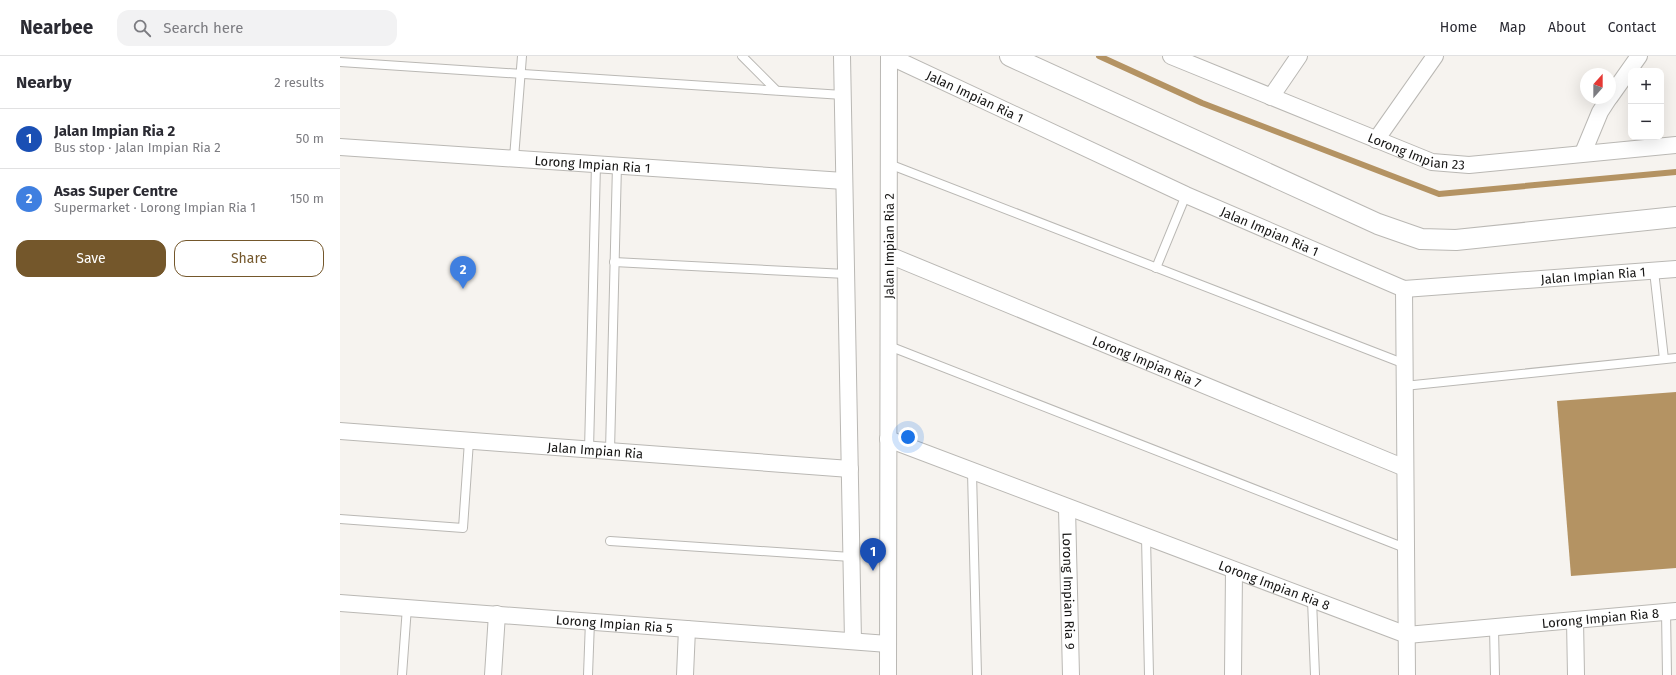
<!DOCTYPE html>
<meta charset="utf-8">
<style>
body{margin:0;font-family:"Fira Sans",sans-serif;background:#f2f2f3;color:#2b2b33}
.controls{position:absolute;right:12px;top:12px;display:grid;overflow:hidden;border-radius:8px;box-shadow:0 4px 16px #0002}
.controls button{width:36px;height:36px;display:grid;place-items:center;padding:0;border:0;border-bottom:1px solid #e1e1e2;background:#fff;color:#2b2b33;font:20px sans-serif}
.compass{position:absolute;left:1240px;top:12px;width:36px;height:36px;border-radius:50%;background:#fff;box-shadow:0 4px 16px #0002;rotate:21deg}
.you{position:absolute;left:568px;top:381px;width:14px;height:14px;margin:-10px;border:3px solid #fff;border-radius:50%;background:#1a73e8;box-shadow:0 0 0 6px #1a73e833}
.badge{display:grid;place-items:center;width:26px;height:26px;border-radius:50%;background:#74572b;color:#fff;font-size:13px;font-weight:700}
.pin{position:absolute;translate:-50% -33px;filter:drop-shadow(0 1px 2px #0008)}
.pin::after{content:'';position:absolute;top:21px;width:14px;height:12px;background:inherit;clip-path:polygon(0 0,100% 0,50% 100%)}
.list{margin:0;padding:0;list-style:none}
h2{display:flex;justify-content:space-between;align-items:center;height:52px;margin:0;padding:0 16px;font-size:17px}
h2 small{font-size:13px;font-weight:400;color:#7c7c81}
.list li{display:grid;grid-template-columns:26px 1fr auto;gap:12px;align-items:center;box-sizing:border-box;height:60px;padding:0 16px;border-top:1px solid #e1e1e2}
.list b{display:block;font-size:15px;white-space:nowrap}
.list p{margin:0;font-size:13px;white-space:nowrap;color:#7c7c81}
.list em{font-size:13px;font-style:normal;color:#7c7c81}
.actions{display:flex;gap:8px;padding:12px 16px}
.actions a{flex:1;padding:9px 0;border:1px solid #74572b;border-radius:12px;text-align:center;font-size:14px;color:#74572b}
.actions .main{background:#74572b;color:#fff}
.icon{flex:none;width:22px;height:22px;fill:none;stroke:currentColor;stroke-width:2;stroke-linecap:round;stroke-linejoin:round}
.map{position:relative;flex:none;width:1336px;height:619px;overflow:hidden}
header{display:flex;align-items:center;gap:24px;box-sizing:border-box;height:56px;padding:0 20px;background:#fff;border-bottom:1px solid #e1e1e2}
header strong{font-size:19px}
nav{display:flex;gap:22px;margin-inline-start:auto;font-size:14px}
.search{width:280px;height:36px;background:#f2f2f3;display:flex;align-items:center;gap:10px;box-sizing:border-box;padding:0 14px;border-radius:12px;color:#7c7c81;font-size:15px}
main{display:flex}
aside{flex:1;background:#fff}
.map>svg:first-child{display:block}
.water{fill:#b49363}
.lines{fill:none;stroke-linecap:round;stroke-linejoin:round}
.stream{stroke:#b49363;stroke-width:6}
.service-casing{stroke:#bab8b4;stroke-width:10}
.minor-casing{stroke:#bab8b4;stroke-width:18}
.tertiary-casing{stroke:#bab8b4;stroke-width:22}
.service{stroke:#fff;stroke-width:8}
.minor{stroke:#fff;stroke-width:16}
.tertiary{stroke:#fff;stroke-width:20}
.labels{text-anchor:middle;stroke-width:4;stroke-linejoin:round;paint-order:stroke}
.street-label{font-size:13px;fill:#161514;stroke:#fff}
</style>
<header>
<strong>Nearbee</strong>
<div class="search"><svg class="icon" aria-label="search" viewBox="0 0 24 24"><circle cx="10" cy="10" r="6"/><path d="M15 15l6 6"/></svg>Search here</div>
<nav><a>Home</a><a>Map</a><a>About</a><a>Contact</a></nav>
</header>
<main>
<aside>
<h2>Nearby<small>2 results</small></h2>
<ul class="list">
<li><span class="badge" style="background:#1a4fb4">1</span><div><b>Jalan Impian Ria 2</b><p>Bus stop · Jalan Impian Ria 2</p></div><em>50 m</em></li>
<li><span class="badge" style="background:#3f7fe0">2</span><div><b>Asas Super Centre</b><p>Supermarket · Lorong Impian Ria 1</p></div><em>150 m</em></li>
</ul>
<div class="actions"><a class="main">Save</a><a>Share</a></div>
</aside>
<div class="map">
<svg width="1336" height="619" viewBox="0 0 1336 619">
<rect width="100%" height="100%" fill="#f6f3ef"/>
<path class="water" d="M1336 336V512L1231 520 1217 345Z"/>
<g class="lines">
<path class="stream" d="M759 0 862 47 1099 138 1336 116"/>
<g class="service-casing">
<g id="service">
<path d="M402 0 436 34"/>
<path d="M0 6 503 39"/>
<path d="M174 102 182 0"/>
<path d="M549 108 1065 308"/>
<path d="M274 206 506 218"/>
<path d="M816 212 846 139"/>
<path d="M1314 215 1324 303"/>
<path d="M549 290 1065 492"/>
<path d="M1064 330 1336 302"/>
<path d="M249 394 256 108"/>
<path d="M270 395 277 109"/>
<path d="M632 416 637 619"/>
<path d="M0 463 123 472 129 385"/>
<path d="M806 481 809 619"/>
<path d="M270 485 511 501"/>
<path d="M972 544 975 619"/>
<path d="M1326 555 1327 619"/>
<path d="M1154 571 1155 619"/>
<path d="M62 619 67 551"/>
<path d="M248 619 250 565"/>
</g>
</g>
<g class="minor-casing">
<g id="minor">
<path d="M502 0 513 585"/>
<path id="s1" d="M549 0 846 139 1064 233 1336 213"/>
<path id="s2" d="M831 0 1092 106 1129 109 1336 89"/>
<path d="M931 41 959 0"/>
<path d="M1270 41 1299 0"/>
<path d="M1036 84 1095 0"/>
<path id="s3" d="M0 91 504 125"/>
<path d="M1243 97 1260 56 1269 42"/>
<path id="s4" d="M549 199 1065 412"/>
<path d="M1064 233 1067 619"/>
<path id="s5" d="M0 375 510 413"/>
<path id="s6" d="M548 383 1067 579 1336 555"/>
<path id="s7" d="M727 452 731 619"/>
<path id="s8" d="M0 547 548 588"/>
<path d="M1235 564 1236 619"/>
<path d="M153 619 157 558"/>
<path d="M345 619 347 573"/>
<path id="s9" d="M548 619 549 0"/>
<path d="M893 619 894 515"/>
</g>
</g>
<g class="tertiary-casing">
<path id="tertiary" d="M670 0 1038 168 1081 183 1116 184 1336 161"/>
</g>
<use href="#service" class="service"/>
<use href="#minor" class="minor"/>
<use href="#tertiary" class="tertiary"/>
</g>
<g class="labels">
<g class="street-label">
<text dy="5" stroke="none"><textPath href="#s1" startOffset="95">Jalan Impian Ria 1</textPath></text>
<text dy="5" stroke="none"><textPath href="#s2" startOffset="264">Lorong Impian 23</textPath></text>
<text dy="5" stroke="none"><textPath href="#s3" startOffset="253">Lorong Impian Ria 1</textPath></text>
<text dy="5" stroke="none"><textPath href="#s1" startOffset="419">Jalan Impian Ria 1</textPath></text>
<text dy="5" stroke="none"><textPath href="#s9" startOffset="429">Jalan Impian Ria 2</textPath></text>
<text dy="5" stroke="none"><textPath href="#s1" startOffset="755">Jalan Impian Ria 1</textPath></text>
<text dy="5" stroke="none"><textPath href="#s4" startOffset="279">Lorong Impian Ria 7</textPath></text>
<text dy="5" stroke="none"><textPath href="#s5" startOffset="256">Jalan Impian Ria</textPath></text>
<text dy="5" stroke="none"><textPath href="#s6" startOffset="413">Lorong Impian Ria 8</textPath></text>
<text dy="5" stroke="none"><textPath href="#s7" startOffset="83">Lorong Impian Ria 9</textPath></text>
<text dy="5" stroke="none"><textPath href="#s6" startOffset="749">Lorong Impian Ria 8</textPath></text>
<text dy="5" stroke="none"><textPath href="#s8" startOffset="275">Lorong Impian Ria 5</textPath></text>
</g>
</g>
</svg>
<div class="controls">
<button>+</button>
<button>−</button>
</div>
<svg class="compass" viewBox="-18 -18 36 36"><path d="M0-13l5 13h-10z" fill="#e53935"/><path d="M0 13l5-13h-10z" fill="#7c7c81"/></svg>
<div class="you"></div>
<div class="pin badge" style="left:533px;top:515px;background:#1a4fb4">1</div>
<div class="pin badge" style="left:123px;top:233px;background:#3f7fe0">2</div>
</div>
</main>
